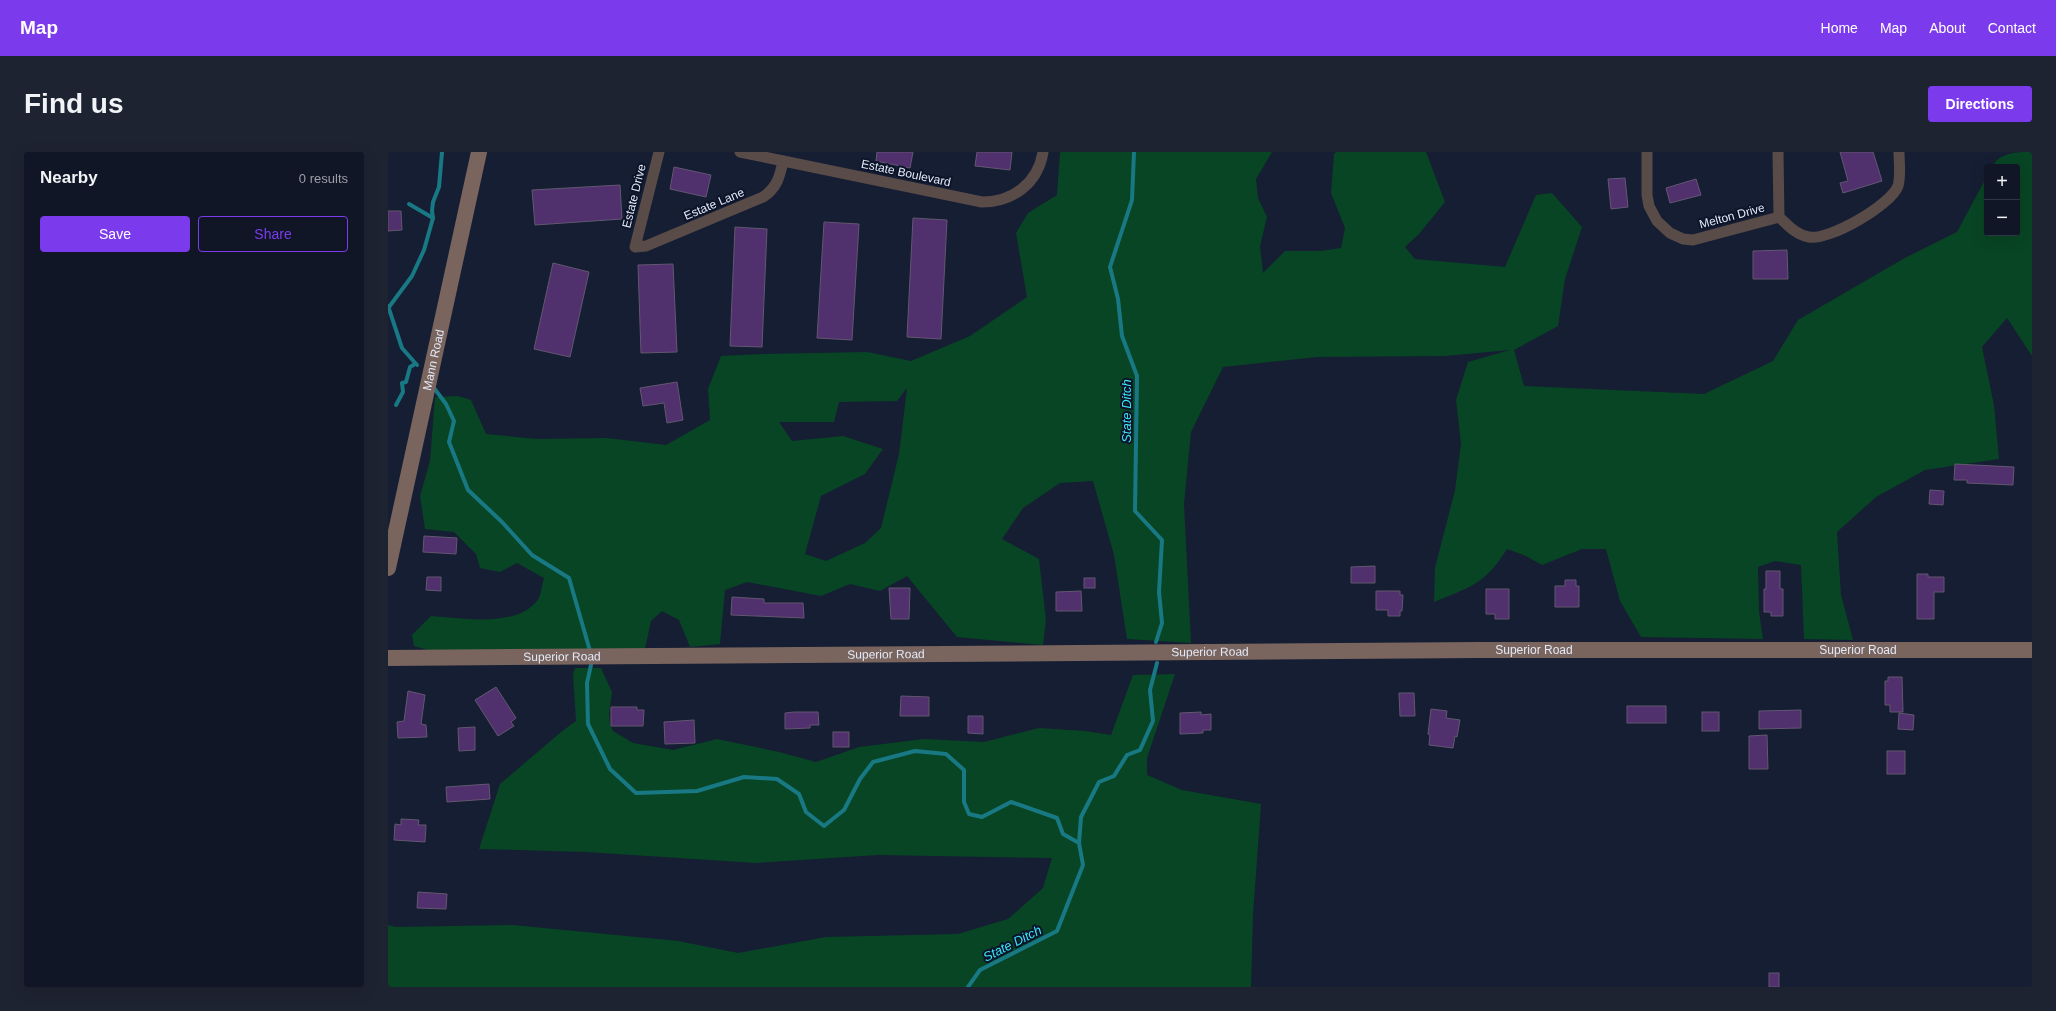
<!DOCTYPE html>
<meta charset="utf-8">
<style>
body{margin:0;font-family:Helvetica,sans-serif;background:#1e2332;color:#f1f3f6}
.controls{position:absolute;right:12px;top:12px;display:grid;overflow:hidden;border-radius:4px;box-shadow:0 4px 16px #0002}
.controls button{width:36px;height:36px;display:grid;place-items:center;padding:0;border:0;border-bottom:1px solid #303543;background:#101626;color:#f1f3f6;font:20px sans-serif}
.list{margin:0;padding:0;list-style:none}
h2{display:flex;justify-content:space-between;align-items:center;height:52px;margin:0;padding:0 16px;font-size:17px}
h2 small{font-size:13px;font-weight:400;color:#9c9fa7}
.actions{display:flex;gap:8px;padding:12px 16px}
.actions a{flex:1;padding:9px 0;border:1px solid #7c3aed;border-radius:4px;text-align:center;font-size:14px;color:#7c3aed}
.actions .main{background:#7c3aed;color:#fff}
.map{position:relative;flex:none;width:1644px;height:835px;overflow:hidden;border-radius:4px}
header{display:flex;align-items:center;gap:24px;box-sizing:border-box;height:56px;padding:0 20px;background:#7c3aed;color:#fff}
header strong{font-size:19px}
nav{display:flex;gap:22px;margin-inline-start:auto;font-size:14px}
.intro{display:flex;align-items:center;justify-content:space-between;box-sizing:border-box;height:96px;padding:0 24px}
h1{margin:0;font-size:28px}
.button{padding:10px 18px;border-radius:4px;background:#7c3aed;color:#fff;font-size:14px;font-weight:700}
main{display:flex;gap:24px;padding:0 24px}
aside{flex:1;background:#101626;border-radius:4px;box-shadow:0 4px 16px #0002}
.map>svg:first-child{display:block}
.green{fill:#084524;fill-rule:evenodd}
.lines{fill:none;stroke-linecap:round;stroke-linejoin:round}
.stream{stroke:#187984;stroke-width:4}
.building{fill:#50306d;stroke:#635771}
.street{stroke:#594b47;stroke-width:11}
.secondary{stroke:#79645e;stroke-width:16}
.labels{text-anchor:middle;stroke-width:4;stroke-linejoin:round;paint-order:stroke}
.street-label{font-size:12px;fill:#e2e9f8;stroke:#0c1429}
.water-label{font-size:13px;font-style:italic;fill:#38e6fa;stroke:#0c1429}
</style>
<header>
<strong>Map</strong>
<nav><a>Home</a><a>Map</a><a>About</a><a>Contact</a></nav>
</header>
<div class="intro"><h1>Find us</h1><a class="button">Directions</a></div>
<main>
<aside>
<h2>Nearby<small>0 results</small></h2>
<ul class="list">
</ul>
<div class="actions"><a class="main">Save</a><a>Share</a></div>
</aside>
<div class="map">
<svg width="1644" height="835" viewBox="0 0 1644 835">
<rect width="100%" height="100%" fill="#151e33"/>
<g class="green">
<path d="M672 0H884L868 27 870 46 879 65 872 94 875 121 897 99H933L953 96 957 76 943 41 946 2 948 0H1038L1057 50 1031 82 1017 95 1027 107 1117 115 1148 43 1164 41 1194 75 1177 127 1170 174 1126 198 1136 234 1316 242 1385 209 1410 168 1515 107 1569 80 1599 24V81H1629V15H1604C1612 0 1628 0 1644 0V204L1619 166 1594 195 1606 253 1611 307 1537 318 1488 345 1449 380 1453 443 1465 488 1416 487 1413 413 1387 409 1370 415 1371 460 1375 487 1253 485 1232 449 1218 397H1194L1154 413 1138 404 1119 397C1097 432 1083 435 1046 450L1047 416 1067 338 1073 292 1068 248 1080 210 1122 198 1057 204 929 205 835 215 803 280 796 352 803 491 739 487 726 403 705 329 672 331 635 356 614 387 651 407 658 468 655 493 569 485 519 424 492 439 462 432 433 444 359 430 337 438 332 492 302 495 291 468 274 459 263 469 257 497 47 500 26 494 24 483 43 464C74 466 127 476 149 449 153 444 154 432 156 426L129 411 112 420 92 416 88 402 66 380 37 377 32 344 42 309 47 245 70 244 83 248 98 282 149 287 219 286 278 293 322 268 320 237 333 204 374 202 479 200 523 209 582 184 639 145 628 81 640 61 669 43ZM519 236 511 302 493 376 477 391 438 409 417 402 433 344 477 322 495 297 455 284 404 289 391 270H446L451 250 509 249Z"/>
<path d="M187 516H213L224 540 221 562 222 572 225 579 245 591 285 598 329 587 391 600 428 610 471 595 536 587 596 590 651 576 697 579 723 583 745 523 787 522 759 606V623L794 638 873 652 865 763 863 835H0V773L8 775 125 773 290 789 350 801 438 785 570 782 620 767 655 736 664 706 490 703 368 711 198 700 91 697 112 632 173 580 188 569 185 523Z"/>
</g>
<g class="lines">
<g class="stream">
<path d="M746 0 744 48 722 115 730 147 734 184 749 224 747 359 774 388 771 440 774 471 768 490"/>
<path d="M21 52 45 66"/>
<path d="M0 154 14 196 29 213"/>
<path d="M1 155 24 124 36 98 45 66 44 59 45 50 51 35 54 0"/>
<path d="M46 236 58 252 66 269 61 290 80 338 114 370 144 403 181 426 202 499"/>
<path d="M8 253 15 240 14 231 18 230 22 215 27 212"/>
<path d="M203 513 199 531 200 572 222 617 248 641 309 639 356 625 389 627 411 642 418 660 436 674 456 658 472 627 485 610 527 599 558 602 576 618V650L581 662 594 665 623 650 669 666 675 682 691 691"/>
<path d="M580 835 592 818 669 779 695 713 691 691 693 665 711 630 726 624 739 603 752 598 765 569 762 538 769 511"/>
</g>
</g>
<g class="building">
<path d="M489 0H525L522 16 488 9Z"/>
<path d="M589 0H624L622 18 587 14Z"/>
<path d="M1452 0H1485L1494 29 1455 41 1452 31 1460 29Z"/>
<path d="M286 15 323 23 318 45 282 37Z"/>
<path d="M1237 26 1240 55 1223 57 1220 27Z"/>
<path d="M1308 27 1313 43 1282 51 1278 36Z"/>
<path d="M232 33 234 67 147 73 144 38Z"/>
<path d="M0 59H13L14 78 0 79Z"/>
<path d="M525 66 559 68 553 187 519 185Z"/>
<path d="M436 70 471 72 464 188 429 186Z"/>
<path d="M347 75 379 77 374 195 342 194Z"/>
<path d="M1399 98 1400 127H1365V99Z"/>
<path d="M165 111 201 120 182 205 146 197Z"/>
<path d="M285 112 289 200 253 201 250 113Z"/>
<path d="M289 230 295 268 279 271 276 251 255 254 252 236Z"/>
<path d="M1567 312 1626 315 1625 333 1579 331V328H1566Z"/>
<path d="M1542 338 1556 339 1555 353 1541 352Z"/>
<path d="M36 384 69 386 68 402 35 400Z"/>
<path d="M987 414V431H963V415Z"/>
<path d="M1378 419H1392V437H1395V464H1383V460H1376V437H1378Z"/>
<path d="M1529 422H1540V425H1556V440H1546V467H1529Z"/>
<path d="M39 425H53V439L38 438Z"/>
<rect x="696" y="426" width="11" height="10"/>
<path d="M1177 428H1188V434H1191V455H1167V434H1177Z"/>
<path d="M501 436H522L521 467H503Z"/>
<path d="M1098 437H1121V467H1107V462H1098Z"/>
<path d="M693 439 694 459H668V440Z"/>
<path d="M988 439H1012V443H1015L1014 459H1012V464H1000V458H988Z"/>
<path d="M344 445 376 447V451H415L416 466 343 463Z"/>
<path d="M1500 525H1514L1515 560H1502V553H1497V529H1500Z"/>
<path d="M108 535 128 566 123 570 126 574 110 584 87 548Z"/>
<path d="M20 539 37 543 33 572 38 573 39 585 10 586 9 570 16 569Z"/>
<path d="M1011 541H1026L1027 564H1012Z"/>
<path d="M513 544 541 545V564H512Z"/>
<rect x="1239" y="554" width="39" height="17"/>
<path d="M223 555H249V558H256L255 574H223Z"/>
<path d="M1043 557 1059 559 1058 566 1072 568 1069 585 1067 584 1065 596 1041 593 1042 583 1040 582Z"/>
<path d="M1413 558V576L1371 577V559Z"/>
<path d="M406 560H430L431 573H422V576L397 577V561Z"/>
<path d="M813 560V563L823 562V578H815V581L792 582V561Z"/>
<rect x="1314" y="560" width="17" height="19"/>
<path d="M1511 561 1526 563 1525 578 1510 577Z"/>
<path d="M580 564H595V582L580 581Z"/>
<path d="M306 568 307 591 277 592 276 570Z"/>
<path d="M87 575V598L71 599 70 576Z"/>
<rect x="445" y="580" width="16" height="15"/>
<path d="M1379 583 1380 617H1361V584Z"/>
<rect x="1499" y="599" width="18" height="23"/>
<path d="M101 632 102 647 59 650 58 635Z"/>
<path d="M13 667 31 668 30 673H38L37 690 6 688 7 672 13 673Z"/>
<path d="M30 740 59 742 58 757 29 756Z"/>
<rect x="1381" y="821" width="10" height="14"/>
</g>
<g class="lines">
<g class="street">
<path d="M271 0 247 95 258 94 375 45C389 36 392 24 395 9"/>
<path d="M352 0 594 50C625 50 650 31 655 0"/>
<path d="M1259 0V43L1261 54 1269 69 1282 81 1295 87 1305 88 1391 65C1400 73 1408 83 1421 85 1441 89 1503 53 1510 34 1513 24 1511 10 1511 0"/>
<path d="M1390 0 1391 65"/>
</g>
<g class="secondary">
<path id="s1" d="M0 416 91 0"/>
<path id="s2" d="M0 506 1093 498H1644"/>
</g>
</g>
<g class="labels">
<g class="street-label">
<text transform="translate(518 21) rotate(12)" y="4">Estate Boulevard</text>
<text transform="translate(246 44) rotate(-76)" y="4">Estate Drive</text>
<text transform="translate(326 52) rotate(-23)" y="4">Estate Lane</text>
<text transform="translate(1344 64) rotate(-15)" y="4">Melton Drive</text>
<text dy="4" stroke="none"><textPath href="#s1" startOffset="213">Mann Road</textPath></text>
<text dy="4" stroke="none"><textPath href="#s2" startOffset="1146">Superior Road</textPath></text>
<text dy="4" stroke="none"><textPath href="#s2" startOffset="1470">Superior Road</textPath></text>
<text dy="4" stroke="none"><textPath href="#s2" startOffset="822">Superior Road</textPath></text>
<text dy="4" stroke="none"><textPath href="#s2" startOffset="498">Superior Road</textPath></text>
<text dy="4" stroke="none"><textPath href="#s2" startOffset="174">Superior Road</textPath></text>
</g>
<g class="water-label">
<text transform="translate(738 259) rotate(-90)" y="5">State Ditch</text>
<text transform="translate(624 791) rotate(-27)" y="5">State Ditch</text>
</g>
</g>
</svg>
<div class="controls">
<button>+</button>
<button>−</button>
</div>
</div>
</main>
